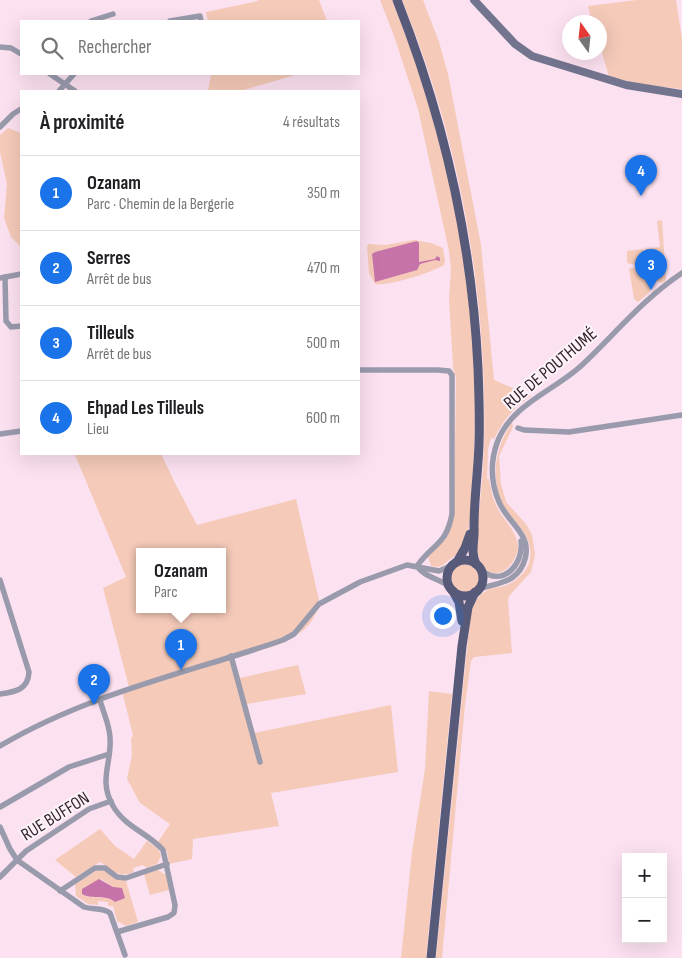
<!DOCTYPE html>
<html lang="fr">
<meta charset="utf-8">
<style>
body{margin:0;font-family:"Sofia Sans Condensed",sans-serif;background:#f6f6f6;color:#202124}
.controls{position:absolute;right:15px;bottom:15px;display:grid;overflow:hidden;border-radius:0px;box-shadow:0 5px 20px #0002}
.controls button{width:45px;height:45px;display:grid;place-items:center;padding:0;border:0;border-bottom:1px solid #e0e0e0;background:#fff;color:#202124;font:25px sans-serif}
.compass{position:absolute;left:562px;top:15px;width:45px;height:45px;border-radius:50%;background:#fff;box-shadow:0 5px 20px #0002;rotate:345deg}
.you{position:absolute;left:442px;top:615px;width:18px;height:18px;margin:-12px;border:4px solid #fff;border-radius:50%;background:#1a73e8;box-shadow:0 0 0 8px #1a73e833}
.badge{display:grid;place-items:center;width:32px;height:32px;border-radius:50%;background:#1a73e8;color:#fff;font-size:16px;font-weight:700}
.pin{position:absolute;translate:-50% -41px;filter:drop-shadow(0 1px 2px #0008)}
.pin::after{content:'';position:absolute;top:26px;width:18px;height:15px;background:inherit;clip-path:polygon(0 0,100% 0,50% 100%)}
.popup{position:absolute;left:136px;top:548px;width:90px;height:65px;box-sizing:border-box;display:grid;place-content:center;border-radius:0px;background:#fff;filter:drop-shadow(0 1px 4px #0005);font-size:16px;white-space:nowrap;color:#757577}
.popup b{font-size:19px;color:#202124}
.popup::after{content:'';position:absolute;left:50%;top:100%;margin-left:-10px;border:10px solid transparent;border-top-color:#fff}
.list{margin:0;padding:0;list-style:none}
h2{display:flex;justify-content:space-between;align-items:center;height:65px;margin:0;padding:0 20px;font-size:21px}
h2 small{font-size:16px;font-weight:400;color:#757577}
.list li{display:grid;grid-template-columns:32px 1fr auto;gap:15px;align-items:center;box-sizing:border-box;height:75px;padding:0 20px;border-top:1px solid #e0e0e0}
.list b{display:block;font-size:19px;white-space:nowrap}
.list p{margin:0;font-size:16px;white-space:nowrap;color:#757577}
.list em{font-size:16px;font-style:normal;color:#757577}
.icon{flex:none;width:28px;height:28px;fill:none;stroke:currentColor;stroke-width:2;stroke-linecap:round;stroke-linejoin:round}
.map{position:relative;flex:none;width:682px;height:958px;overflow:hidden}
.search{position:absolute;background:#fff;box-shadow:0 5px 20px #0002;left:20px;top:20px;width:340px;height:55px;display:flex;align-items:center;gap:12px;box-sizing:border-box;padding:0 18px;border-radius:0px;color:#757577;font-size:19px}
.panel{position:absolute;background:#fff;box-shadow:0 5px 20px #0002;left:20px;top:90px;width:340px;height:365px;border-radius:0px}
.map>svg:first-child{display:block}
.green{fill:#f5cab9;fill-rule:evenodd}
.water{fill:#c673a9}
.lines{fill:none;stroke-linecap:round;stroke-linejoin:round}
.minor{stroke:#999bad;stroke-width:5.5}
.secondary{stroke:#73758f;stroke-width:8}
.primary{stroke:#585a79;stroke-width:9}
.labels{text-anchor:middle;stroke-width:4;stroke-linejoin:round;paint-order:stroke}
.street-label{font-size:18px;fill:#34242e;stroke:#fdf4fa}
</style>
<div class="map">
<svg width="682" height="958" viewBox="0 0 682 958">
<rect width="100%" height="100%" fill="#fce1f1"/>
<g class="green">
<path d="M258 0H319L327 21H208L206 12 258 1Z"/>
<path d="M380 0H392C453 152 486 319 472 482 471 503 472 540 456 555 454 557 452 558 450 559 445 563 443 566 437 567L431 566 428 557 446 539 454 518 456 378 453 368 449 298 451 269 449 251 418 109 394 36Z"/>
<path d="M402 0H423L439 42 448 74 481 245 494 380 531 396C514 407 503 420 494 439L491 438 488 449 487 479H489C491 490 493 500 498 509 505 522 517 531 518 547 518 559 504 578 490 572 482 569 477 553 475 545 479 513 483 480 484 447 488 294 460 141 402 0Z"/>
<path d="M637 0H676L682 39V89L645 85 609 77 600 46V22H592L588 6Z"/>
<path d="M211 74H299L240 91H208Z"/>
<path d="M8 128 21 133V247L11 237 4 218 7 184 0 152V135Z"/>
<path d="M662 220 666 279 665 281C660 285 657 281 654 277L645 249 660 247 657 221Z"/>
<path d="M414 240 431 243 443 248 445 260 444 265C430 273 390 286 375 284L369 273 367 247 368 244 385 245Z"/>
<path d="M643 249 648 270 640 266 627 263V251Z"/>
<path d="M630 268C642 268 650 273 653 285L649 293 638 302 634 299 629 269Z"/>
<path d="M512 423 513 427 499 456 501 484 506 502 526 524 532 535 535 555 531 572 509 596 508 600 512 653 474 657 471 661 465 705 442 958H436L471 608C475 601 479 595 486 591 491 587 498 588 504 586 516 582 527 572 530 560 534 537 517 526 506 510 489 483 494 448 512 423Z"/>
<path d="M80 454H161L175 483 197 525 296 499 319 600C316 640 266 648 234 658L240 678 298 665 306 694 247 704 254 733 391 705 398 772 271 793 279 826 193 839 192 859 169 864 167 851 158 842 170 824 140 803 127 779 132 755 131 739 133 735 123 695 129 687 103 588 126 577 75 455ZM140 551H222V609H140Z"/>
<circle cx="465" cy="578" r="14"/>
<path d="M429 691 452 694 426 958H401L412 852 425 769Z"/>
<path d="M100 829 115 846 134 859 147 841 158 849 161 856 157 864 147 868 143 865 133 868 134 872C118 878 113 871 100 862L76 877 55 860Z"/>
<path d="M156 869 166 875 169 890 150 895 144 874Z"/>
<path d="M96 871H104L126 881 138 922 126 926 117 921 113 906H108V902L98 901V905L88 904 76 896 75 884ZM101 879 113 887 116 902C107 895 95 899 85 896Z"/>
</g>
<g class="water">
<path d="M417 241 419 243V262L435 259 437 256 440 258V261L435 260 420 264 417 270 375 282 372 254 375 252Z"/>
<path d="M99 879 113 887 122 888 125 898 115 902C106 894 92 900 82 894V889Z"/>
</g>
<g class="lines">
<g class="minor">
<path d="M91 21 113 14"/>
<path d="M170 21 200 16 201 21"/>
<path d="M0 47 11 48 21 54"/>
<path d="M50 74 75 91"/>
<path d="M59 91 74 74"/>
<path d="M0 127 13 114 21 109"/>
<path d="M5 277 6 321 11 327 21 326"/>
<path d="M0 278 21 274"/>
<path d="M359 370H438L449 371 452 375V514C446 546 433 543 417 566"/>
<path d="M518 428 524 430 569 432 682 415"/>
<path d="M0 434 21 431"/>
<path d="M417 566C424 577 440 579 450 587"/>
<path d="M481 570C503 588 524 564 521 541"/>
<path d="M0 580 29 672C28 690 15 692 0 694"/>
<path d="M478 590C489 584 503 585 513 577 525 568 530 550 523 537 516 524 505 516 499 502 491 483 490 463 497 443 510 405 554 391 582 365 616 333 643 299 682 273"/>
<path d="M231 656 260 762"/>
<path d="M100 700C103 712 110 726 110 738 112 763 98 780 113 806 125 827 148 833 163 850L175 905 174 913 168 917 117 932"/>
<path d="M0 746C87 694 188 673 283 640L294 634 319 604 360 582 407 565 439 571 453 565"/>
<path d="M0 807 69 767 109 754"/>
<path d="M0 827 10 849 17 860 84 907C93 910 102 907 110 913L125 955"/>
<path d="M0 877 26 851 89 809 111 801"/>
<path d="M60 891 95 868H105L117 877 126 878 167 864"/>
</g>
<path class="secondary" d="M474 0 515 44 532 56 626 85 682 94"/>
<g class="primary">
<path d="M397 0C444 119 472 241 478 368 479 394 480 419 479 444 478 472 474 500 474 527 475 541 470 551 476 564"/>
<circle cx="465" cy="578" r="18"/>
<path d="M457 562 465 548 470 534"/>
<path d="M453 591 459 602 462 621"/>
<path d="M431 958 462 646 468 607 475 592"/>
</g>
</g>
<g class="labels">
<g class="street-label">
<text transform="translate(550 368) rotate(-40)" y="6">RUE DE POUTHUMÉ</text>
<text transform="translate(55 816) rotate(-32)" y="6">RUE BUFFON</text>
</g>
</g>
</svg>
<div class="controls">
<button>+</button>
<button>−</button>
</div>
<svg class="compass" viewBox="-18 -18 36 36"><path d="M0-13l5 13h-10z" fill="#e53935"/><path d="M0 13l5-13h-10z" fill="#757577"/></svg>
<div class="you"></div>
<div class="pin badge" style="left:181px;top:670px">1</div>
<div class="popup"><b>Ozanam</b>Parc</div>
<div class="pin badge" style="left:94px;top:705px">2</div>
<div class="pin badge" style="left:651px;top:290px">3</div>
<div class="pin badge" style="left:641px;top:196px">4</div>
<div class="search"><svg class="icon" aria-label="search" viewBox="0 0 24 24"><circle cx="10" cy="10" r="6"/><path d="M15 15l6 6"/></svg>Rechercher</div>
<section class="panel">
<h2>À proximité<small>4 résultats</small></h2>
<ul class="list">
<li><span class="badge">1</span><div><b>Ozanam</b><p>Parc · Chemin de la Bergerie</p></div><em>350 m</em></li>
<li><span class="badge">2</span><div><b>Serres</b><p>Arrêt de bus</p></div><em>470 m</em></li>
<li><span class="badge">3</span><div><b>Tilleuls</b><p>Arrêt de bus</p></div><em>500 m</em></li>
<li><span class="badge">4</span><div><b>Ehpad Les Tilleuls</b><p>Lieu</p></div><em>600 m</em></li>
</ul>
</section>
</div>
